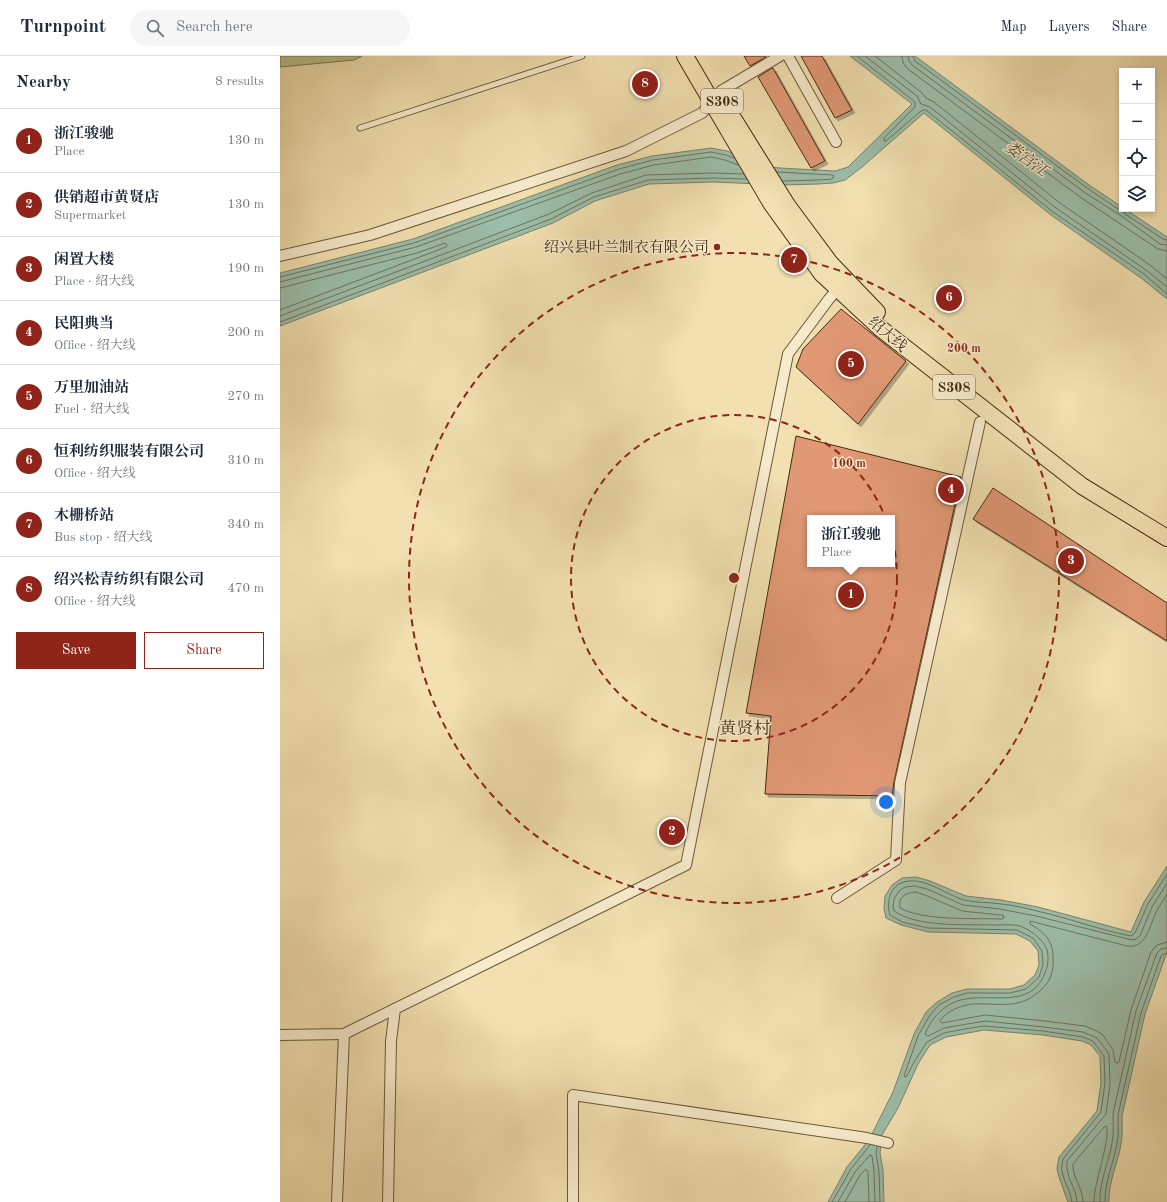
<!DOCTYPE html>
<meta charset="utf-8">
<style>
body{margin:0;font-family:"Old Standard TT","Noto Serif SC",serif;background:#f6f6f7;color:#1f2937}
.controls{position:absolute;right:12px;top:12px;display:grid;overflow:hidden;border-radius:0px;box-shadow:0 2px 6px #0003}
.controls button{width:36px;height:36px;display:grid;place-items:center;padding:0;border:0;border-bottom:1px solid #e0e1e3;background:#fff;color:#1f2937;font:20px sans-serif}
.you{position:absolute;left:606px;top:746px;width:14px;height:14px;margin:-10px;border:3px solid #fff;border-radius:50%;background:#1a73e8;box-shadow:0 0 0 6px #1a73e833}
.badge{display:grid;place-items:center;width:26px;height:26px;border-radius:50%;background:#8f2418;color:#fff;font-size:13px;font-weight:700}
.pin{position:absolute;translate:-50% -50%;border:2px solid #fff;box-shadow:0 1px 4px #0006}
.popup{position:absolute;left:527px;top:459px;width:88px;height:52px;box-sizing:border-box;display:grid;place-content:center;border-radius:0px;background:#fff;filter:drop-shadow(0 1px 3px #0005);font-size:13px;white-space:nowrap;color:#747a83}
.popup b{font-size:15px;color:#1f2937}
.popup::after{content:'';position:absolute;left:50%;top:100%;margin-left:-8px;border:8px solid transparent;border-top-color:#fff}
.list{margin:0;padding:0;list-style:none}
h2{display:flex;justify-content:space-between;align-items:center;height:52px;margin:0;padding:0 16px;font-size:17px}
h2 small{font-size:13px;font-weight:400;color:#747a83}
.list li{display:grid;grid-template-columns:26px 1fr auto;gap:12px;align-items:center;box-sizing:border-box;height:64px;padding:0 16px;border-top:1px solid #e0e1e3}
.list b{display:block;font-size:15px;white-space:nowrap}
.list p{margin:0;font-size:13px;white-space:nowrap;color:#747a83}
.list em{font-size:13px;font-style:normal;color:#747a83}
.actions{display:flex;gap:8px;padding:12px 16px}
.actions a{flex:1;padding:9px 0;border:1px solid #8f2418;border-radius:0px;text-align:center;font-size:14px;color:#8f2418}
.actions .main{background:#8f2418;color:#fff}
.icon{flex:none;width:22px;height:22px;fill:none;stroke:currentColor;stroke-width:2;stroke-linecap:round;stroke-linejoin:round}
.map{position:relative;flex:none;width:887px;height:1146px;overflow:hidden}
header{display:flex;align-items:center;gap:24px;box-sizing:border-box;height:56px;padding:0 20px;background:#fff;border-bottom:1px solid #e0e1e3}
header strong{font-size:19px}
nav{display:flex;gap:22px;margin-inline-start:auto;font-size:14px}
.search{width:280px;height:36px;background:#f6f6f7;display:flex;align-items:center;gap:10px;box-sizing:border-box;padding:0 14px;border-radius:22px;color:#747a83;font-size:15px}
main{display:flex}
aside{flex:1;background:#fff}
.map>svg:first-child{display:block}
.green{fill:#b9c28c;stroke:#7d774e}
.water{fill:#9cbda9;stroke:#78836c}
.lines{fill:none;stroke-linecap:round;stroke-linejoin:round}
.shore{stroke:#6e745c;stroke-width:1}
.building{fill:#e19874;stroke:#412c10;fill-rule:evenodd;filter:url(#shadow)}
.lane-casing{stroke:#6d5938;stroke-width:7}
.street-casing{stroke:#6d5938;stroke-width:12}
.primary-casing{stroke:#412c10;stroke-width:18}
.lane{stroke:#f7ebcc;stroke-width:5}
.street{stroke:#f7ebcc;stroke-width:10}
.primary{stroke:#f2e0b0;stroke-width:16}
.ring{fill:none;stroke:#8f2418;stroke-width:2;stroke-dasharray:7 5}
.poi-dot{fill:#8f2418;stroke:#f7ebcc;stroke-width:1.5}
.labels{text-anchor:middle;stroke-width:3;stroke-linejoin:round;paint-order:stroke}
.shield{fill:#f7ebcc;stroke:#786548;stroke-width:1}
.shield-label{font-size:14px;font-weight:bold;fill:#412c10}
.poi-label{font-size:15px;fill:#412c10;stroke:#f7ebcc;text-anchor:end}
.street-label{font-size:15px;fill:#412c10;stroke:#f7ebcc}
.water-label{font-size:16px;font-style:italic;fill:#585036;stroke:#f7ebcc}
.quarter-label{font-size:17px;fill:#412c10;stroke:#f7ebcc}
.centre{fill:#8f2418;stroke:#f7ebcc;stroke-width:2}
.ring-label{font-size:12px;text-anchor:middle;font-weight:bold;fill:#8f2418;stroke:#f7ebcc;stroke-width:3;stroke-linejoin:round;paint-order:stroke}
</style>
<header>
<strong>Turnpoint</strong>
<div class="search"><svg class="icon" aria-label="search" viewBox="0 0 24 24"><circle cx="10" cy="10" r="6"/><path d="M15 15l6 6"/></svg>Search here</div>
<nav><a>Map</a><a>Layers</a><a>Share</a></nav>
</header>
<main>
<aside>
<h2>Nearby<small>8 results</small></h2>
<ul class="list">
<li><span class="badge">1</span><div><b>浙江骏驰</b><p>Place</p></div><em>130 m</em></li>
<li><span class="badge">2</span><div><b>供销超市黄贤店</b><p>Supermarket</p></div><em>130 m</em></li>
<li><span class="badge">3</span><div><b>闲置大楼</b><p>Place · 绍大线</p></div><em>190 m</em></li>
<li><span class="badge">4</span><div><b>民阳典当</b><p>Office · 绍大线</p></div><em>200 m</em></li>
<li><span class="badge">5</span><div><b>万里加油站</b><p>Fuel · 绍大线</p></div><em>270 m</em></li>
<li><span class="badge">6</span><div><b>恒利纺织服装有限公司</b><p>Office · 绍大线</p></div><em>310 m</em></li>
<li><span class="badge">7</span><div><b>木栅桥站</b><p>Bus stop · 绍大线</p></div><em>340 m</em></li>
<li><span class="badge">8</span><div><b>绍兴松青纺织有限公司</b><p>Office · 绍大线</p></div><em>470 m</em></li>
</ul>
<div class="actions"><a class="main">Save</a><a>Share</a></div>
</aside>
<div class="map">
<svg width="887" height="1146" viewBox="0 0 887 1146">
<defs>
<filter id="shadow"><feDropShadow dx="3" dy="3" stdDeviation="0" flood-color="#0004"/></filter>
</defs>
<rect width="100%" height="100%" fill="#f2e0b0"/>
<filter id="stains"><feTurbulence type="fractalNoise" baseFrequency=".005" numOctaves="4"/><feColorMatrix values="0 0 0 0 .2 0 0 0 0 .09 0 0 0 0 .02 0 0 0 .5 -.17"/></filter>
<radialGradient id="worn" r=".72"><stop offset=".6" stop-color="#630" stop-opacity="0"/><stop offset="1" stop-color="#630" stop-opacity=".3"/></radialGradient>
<path class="green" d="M0 0H82L74 4 0 11Z"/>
<g class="water">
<path d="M570 0H635L809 129 842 151V153H845L887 181V243L861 222 771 159 644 57 582 111 565 124 553 127 538 128 502 129 433 126 369 128 315 145 273 167 0 270V217L133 183 337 109 372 100 431 92 447 95 490 111 500 112 555 115 562 113 568 111 632 48Z"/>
<path d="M887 810V896L865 958 842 1060C842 1069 843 1078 841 1088 838 1107 828 1127 829 1146H788L779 1121 777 1113 779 1101 817 1055 821 1027 820 1000 811 989 802 985 763 979 704 974 666 981 650 989 638 1008 618 1052 602 1079 600 1097 603 1114 604 1146H548L567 1111 588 1085 592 1078 613 1036 634 978 646 956 657 946 672 937 687 933H730L744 929 755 919 759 909 758 895 750 885 736 878 648 876 621 869 606 862 604 852 605 840 612 829 622 822 636 821 650 825 686 840 721 844 758 851 851 876 864 846Z"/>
</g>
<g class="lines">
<g class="shore">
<path d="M577 0 635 46V51L604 82V85H606L641 55 643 54H646L773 156 864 218 887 238"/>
<path d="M585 0 637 40 641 48 650 51 776 152 866 214 887 231"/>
<path d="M595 0 641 36 646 42 654 46 780 147 870 209 887 223"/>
<path d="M622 0 623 7 628 13 800 141 878 193 887 195"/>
<path d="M628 0 629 5 632 9 804 136 840 159 880 188 887 189"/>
<path d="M633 0 635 5 807 132 838 153 843 154 845 158 883 183 887 184"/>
<path d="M497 116 552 119 554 120 552 123 538 124 503 125"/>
<path d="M0 221 134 187 339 113 373 104 431 96 446 99 454 102"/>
<path d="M0 226 136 191 340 118 374 109 431 101 445 104 458 109"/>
<path d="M0 232 137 197 165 187 167 189 166 191 0 254"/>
<path d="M0 260 269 158 312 137 366 119 433 117 464 118"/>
<path d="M0 266 271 163 314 141 368 124 433 122 467 123"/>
<path d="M635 836 645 839 682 855 720 859H723L724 862 722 863C693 862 644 865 620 852 618 841 625 837 635 836Z"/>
<path d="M887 838C884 843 880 849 877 854 870 868 867 893 847 890L750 865V868C764 876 773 884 773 901 774 914 771 925 761 934 752 942 743 947 731 948 709 950 692 943 671 955 666 958 662 961 660 965L662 967 705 959 765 965 805 970 817 975 823 979 833 994 835 1006 838 1007 839 1006 851 954 871 896 877 889 887 886"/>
<path d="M597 1091 596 1097 599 1115 600 1146"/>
<path d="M552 1146 571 1113 590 1089"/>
<path d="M558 1146 575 1116 590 1099 592 1100 594 1115 595 1146"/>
<path d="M565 1146 580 1119 586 1113 588 1116 589 1146"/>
<path d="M792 1146C791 1136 785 1128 783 1119 781 1113 782 1108 783 1103L821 1056 825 1027 824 1000 813 985 803 981 763 975 704 970 684 973 664 977 647 986 634 1006 627 1020 625 1021 624 1020 638 980 650 959 659 949 674 941 687 937H730L746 933 759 921 763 909 762 895 753 882 737 874 648 872 622 866 610 859C606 846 610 830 624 826 644 820 666 839 684 844 696 847 709 846 721 848 733 849 745 852 757 855 788 862 820 874 851 880L855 877 868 848 887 818"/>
<path d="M797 1146C796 1130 785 1122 787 1105L826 1058 830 1028 829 999 827 995 817 982 803 976 764 971 705 965 664 972 648 980 645 978C651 963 661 952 675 946 705 933 752 958 766 914 769 907 769 894 764 888 757 879 750 874 740 870 733 868 723 869 716 869 686 868 639 872 614 855L613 851 614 843 619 835 625 831 635 830 647 833 683 849 720 853 756 860 852 884 856 883 860 880 872 851 887 827"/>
<path d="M803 1146C803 1132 792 1121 793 1108L824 1071 826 1070C832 1079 813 1130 814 1146"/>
<path d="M820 1146C819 1126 829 1106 832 1087 834 1077 833 1068 833 1058L856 955 877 897 881 893 887 892"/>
<path d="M825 1146C824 1127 834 1106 837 1087 839 1078 838 1068 838 1059L861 957 881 900 884 898 887 897"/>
</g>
</g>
<g class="building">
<path d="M464 0H485L486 1 470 10Z"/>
<path d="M521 0H542L572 54 555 62Z"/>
<path d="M492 12H493L545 105 531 112 478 21Z"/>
<path d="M561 253 626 305 578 368 516 311 523 293Z"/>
<path d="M516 380 681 421 614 726 612 740 485 738 491 660 466 657ZM530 462H612V508H530Z"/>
<path d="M713 432 887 547V585L693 463Z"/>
</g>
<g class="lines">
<g class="lane-casing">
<path id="lane" d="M80 72 302 0"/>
</g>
<g class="street-casing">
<g id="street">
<path d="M508 0 556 86"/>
<path d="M438 39 441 35 500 0"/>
<path d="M0 200 90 179 346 95 422 57 431 47"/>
<path d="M557 842 616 804 620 727 700 366"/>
<path d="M0 979 64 978 406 809 508 298 549 243 561 229"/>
<path d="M57 1146 64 978"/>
<path d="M108 1146 111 985 115 953"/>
<path d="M293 1146V1039L587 1082 608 1087"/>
</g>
</g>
<g class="primary-casing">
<g id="primary">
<path d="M405 0 491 147 542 218 600 272 802 430 887 482"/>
<path d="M446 51 507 149 550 207 597 256"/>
</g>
</g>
<use href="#lane" class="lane"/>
<use href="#street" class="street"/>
<use href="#primary" class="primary"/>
</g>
<g class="ring">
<circle cx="454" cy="522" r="163"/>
<circle cx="454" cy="522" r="325"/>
</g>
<circle class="poi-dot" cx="437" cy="191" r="4"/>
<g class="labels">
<g class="shield">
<rect x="421" y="33" width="42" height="24" rx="3"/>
<rect x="653" y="319" width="42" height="24" rx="3"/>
</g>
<g class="shield-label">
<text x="442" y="50">S308</text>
<text x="674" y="336">S308</text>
</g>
<g class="poi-label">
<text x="429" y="196">绍兴县叶兰制衣有限公司</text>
</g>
<g class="street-label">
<text transform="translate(608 278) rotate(40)" y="5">绍大线</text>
</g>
<g class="water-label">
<text transform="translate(747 102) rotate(36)" y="6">娄宫江</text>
</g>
<g class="quarter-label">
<text x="465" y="678">黄贤村</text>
</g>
</g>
<circle cx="454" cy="522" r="6" class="centre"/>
<g class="ring-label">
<text x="684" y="296">200 m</text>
<text x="569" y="411">100 m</text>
</g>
<rect width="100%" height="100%" filter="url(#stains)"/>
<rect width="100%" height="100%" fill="url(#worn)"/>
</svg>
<div class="controls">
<button>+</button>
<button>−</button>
<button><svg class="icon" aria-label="locate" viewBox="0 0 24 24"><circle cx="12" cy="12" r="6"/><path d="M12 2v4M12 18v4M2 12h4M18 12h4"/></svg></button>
<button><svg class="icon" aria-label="layers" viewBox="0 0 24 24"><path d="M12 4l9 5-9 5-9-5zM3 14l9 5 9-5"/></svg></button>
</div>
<div class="you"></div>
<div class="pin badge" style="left:571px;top:539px">1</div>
<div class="popup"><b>浙江骏驰</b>Place</div>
<div class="pin badge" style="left:392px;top:776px">2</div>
<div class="pin badge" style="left:791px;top:505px">3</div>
<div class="pin badge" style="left:671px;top:434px">4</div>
<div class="pin badge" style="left:571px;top:308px">5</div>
<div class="pin badge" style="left:669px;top:242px">6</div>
<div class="pin badge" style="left:514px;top:204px">7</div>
<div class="pin badge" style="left:365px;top:28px">8</div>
</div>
</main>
